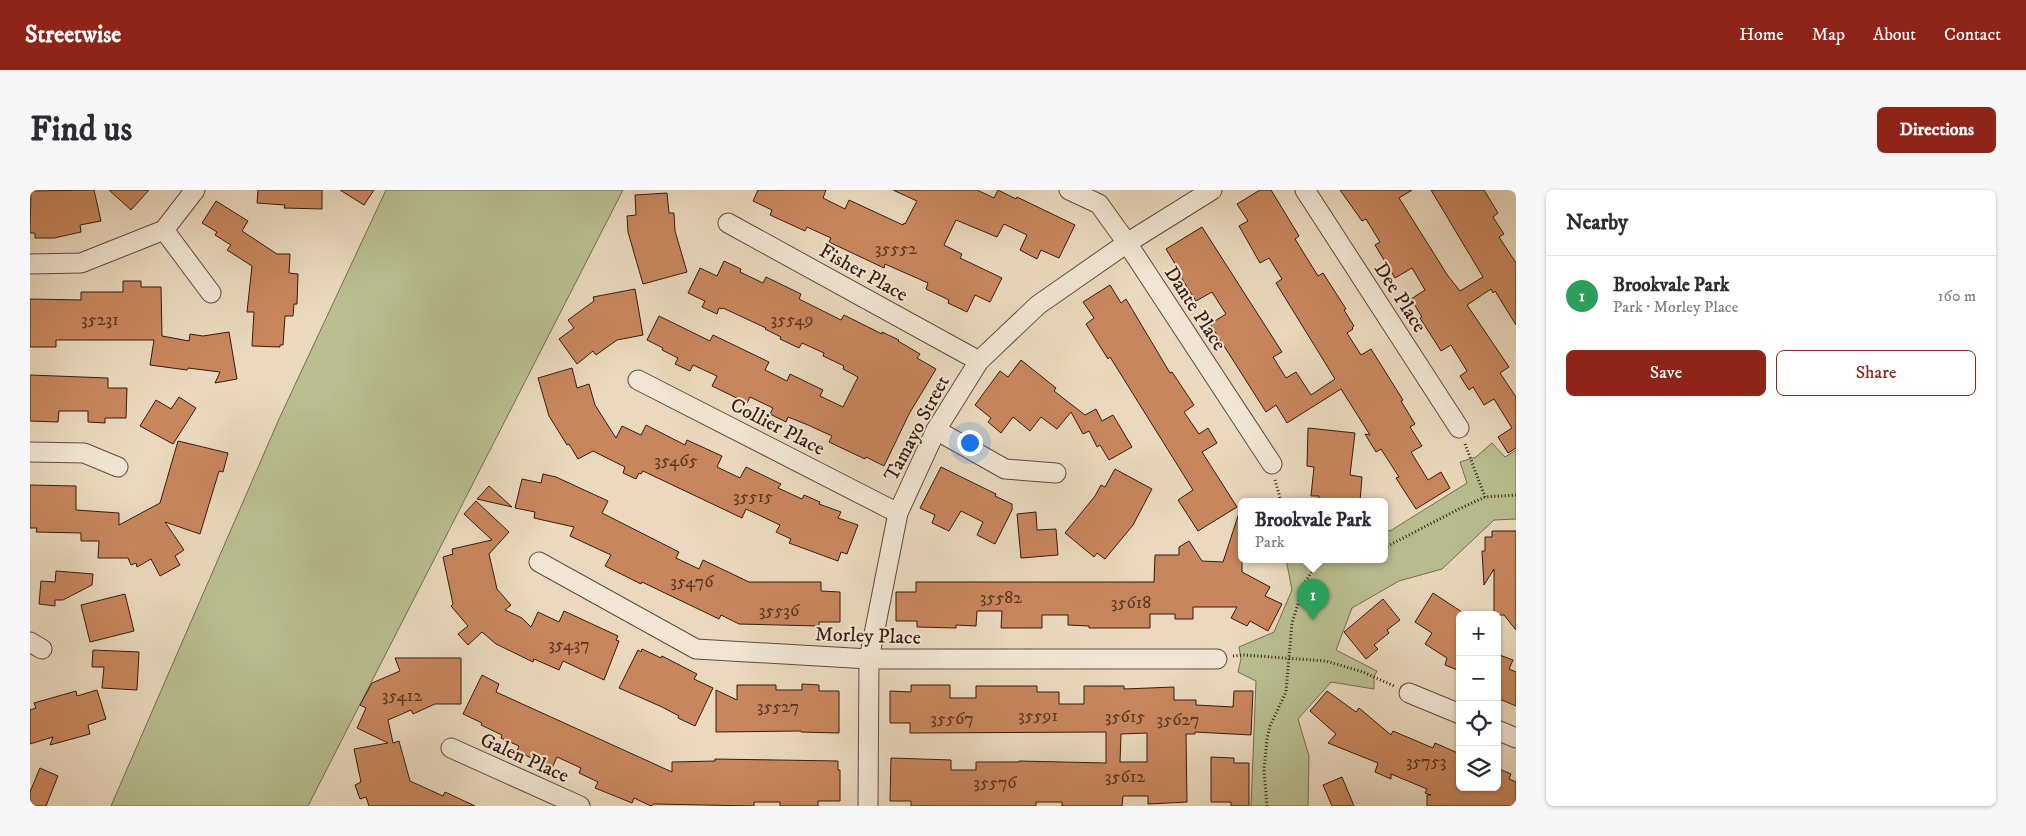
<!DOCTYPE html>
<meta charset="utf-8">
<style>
body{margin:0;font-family:"IM FELL DW Pica",serif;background:#f7f7f7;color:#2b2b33}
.controls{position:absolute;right:15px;bottom:15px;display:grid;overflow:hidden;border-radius:8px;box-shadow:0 1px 4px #0004}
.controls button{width:45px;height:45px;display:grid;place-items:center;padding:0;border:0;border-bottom:1px solid #e1e1e2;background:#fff;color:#2b2b33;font:25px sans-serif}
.you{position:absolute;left:939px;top:252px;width:18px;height:18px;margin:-12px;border:4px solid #fff;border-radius:50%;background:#1a73e8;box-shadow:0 0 0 8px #1a73e833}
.badge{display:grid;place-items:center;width:32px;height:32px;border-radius:50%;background:#8f2418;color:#fff;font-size:16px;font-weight:700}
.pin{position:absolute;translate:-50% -41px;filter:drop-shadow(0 1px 2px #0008)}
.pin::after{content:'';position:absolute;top:26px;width:18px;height:15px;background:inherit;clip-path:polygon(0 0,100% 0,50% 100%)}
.popup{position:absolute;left:1208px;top:308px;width:150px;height:65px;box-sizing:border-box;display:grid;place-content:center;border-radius:8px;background:#fff;filter:drop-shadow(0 1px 4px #0005);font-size:16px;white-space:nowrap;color:#7c7c81}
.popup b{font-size:19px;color:#2b2b33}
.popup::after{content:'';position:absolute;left:50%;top:100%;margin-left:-10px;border:10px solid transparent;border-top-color:#fff}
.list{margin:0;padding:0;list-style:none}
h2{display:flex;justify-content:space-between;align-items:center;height:65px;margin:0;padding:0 20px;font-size:21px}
h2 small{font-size:16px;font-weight:400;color:#7c7c81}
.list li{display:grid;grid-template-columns:32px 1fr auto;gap:15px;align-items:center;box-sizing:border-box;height:80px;padding:0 20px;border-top:1px solid #e1e1e2}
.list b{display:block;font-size:19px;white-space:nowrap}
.list p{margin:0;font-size:16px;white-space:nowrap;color:#7c7c81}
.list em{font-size:16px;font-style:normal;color:#7c7c81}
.actions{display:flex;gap:10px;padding:15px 20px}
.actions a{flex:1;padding:11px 0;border:1px solid #8f2418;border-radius:8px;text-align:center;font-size:18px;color:#8f2418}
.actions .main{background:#8f2418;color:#fff}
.icon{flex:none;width:28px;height:28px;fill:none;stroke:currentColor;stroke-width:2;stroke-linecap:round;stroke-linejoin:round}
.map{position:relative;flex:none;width:1486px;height:616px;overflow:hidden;border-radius:8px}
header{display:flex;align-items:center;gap:30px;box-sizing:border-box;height:70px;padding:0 25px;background:#8f2418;color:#fff}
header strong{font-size:24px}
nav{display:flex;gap:28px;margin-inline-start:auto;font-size:18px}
.intro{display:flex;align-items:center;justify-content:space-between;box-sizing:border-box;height:120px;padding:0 30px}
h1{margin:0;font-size:35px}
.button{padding:12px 22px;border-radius:8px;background:#8f2418;color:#fff;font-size:18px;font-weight:700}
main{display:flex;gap:30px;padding:0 30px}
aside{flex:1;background:#fff;border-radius:8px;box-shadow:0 1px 4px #0004}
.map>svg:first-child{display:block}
.green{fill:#b9bf90;stroke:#786d50}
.building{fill:#c8865d;stroke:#371b0f;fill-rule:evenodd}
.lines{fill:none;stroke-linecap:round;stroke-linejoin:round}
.minor-casing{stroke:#644a3b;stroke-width:21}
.path{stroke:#371b0f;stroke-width:3;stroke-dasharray:1 2.5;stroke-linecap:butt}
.minor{stroke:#f1e6d5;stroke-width:19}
.labels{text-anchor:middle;stroke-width:4;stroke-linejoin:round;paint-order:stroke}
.number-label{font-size:18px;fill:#5b3622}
.street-label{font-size:20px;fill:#371b0f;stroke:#f1e6d5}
</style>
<header>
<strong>Streetwise</strong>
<nav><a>Home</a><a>Map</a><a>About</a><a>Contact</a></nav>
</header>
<div class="intro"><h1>Find us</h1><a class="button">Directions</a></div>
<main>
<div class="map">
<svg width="1486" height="616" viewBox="0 0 1486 616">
<rect width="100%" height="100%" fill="#ead9be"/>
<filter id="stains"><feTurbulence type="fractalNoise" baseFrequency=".004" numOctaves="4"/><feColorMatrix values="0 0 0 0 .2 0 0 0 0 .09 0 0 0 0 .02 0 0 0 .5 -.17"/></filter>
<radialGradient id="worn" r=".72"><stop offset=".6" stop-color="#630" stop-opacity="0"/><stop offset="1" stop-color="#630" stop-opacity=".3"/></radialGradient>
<g class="green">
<path d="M356 0H593L278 616H81L249 229Z"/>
<path d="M1462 253 1475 267 1486 260V329L1464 330 1412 379 1369 391 1322 418 1306 460 1347 481 1344 487V499L1301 492 1268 529 1279 566 1278 616H1221L1226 491 1208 482 1211 469 1209 457 1244 442 1262 400 1256 369H1354V340L1360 341 1437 293 1430 272 1446 267Z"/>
</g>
<g class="building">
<path d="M64 0 71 31 50 35 51 42 24 48H5V43H0L1 1Z"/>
<path d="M79 0H119L101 20Z"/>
<path d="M228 0H292V19L254 18 255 15 227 13Z"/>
<path d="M310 0H344L334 15Z"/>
<path d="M728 0H796L793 8 815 19 819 10 873 35 874 33 875 34 887 11 863 0H947L964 8 968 0 986 9 987 7 1045 35 1029 68 1011 60 1007 69 990 60 997 45 974 34 967 47 926 30 914 55 932 64 930 68 972 88 960 112 945 105 937 122 918 113 919 110 896 99 898 93 855 74 854 78 799 52 801 48 777 37 775 41 740 25 742 20 723 11Z"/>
<path d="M1230 0H1241L1269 46 1265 49 1288 86 1293 83 1316 119 1314 120 1324 136 1322 138 1323 139 1317 143 1331 165 1341 159 1373 210 1371 211 1385 234 1380 237 1392 256 1381 262 1398 290 1411 282 1420 298 1386 319 1366 288 1369 287 1351 259 1346 262 1335 244 1340 245 1311 199 1257 233 1246 215 1236 222 1180 134 1196 124 1182 102 1166 111 1145 78 1147 77 1136 59 1172 37 1252 162 1243 167 1256 188 1266 182 1281 205 1305 189 1246 93 1252 89 1239 68 1230 73 1209 36 1218 31 1207 14Z"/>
<path d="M1310 0H1382L1369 8 1418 86 1430 101 1453 87 1401 0H1454L1468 23 1463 27 1474 44 1469 47 1486 73V135L1465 101 1463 103 1461 99 1437 115 1479 177 1470 183 1486 207V258L1478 263 1468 247 1482 238 1464 209 1454 215 1443 197 1439 200 1430 186 1437 181 1421 155 1411 161 1390 128 1392 127 1381 109 1395 100 1382 78 1365 88 1345 55 1350 52 1336 29 1332 31Z"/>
<path d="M637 3 639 23H644L645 41 657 82 613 94 598 42 597 26 606 25 605 5Z"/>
<path d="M186 11 218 31 212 41 247 64H260L259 83 268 84 267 114H264L263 126H255L253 155H250V157L222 156 224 122H217L222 76 197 60 201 55 185 45 187 42 172 33Z"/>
<path d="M694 71 711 79 710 82 733 93 736 87 771 104 769 109 811 130 814 125 852 144V142L869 150 868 151 890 164 887 168 906 179 879 224 854 276 836 267 835 269 799 252 802 246 778 235 758 227 756 232 740 224 743 218 720 207 717 213 682 196 687 186 663 175 660 181 645 174 648 168 632 160 633 158 617 150 629 126 680 151 683 145 739 172 735 180 757 191 760 184 793 200 790 206 813 217 828 187 813 179 814 176 793 166 794 163 772 153 769 158 750 149 751 147 735 139 736 138 693 118 692 119 689 118 687 124 672 117 675 111 658 103 670 78 687 86Z"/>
<path d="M93 91H111V97H131L132 146 159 151 160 144 173 146 199 142 207 189 185 193 190 182 158 178 157 180 120 175 124 150H26V157H0V109L51 110V102H93Z"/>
<path d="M1080 95 1091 113 1096 109 1140 183 1142 182 1164 215 1154 222 1169 244 1178 238 1187 253 1172 262 1207 317 1168 341 1148 310 1163 300 1080 167 1078 169 1056 134 1064 128 1053 112Z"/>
<path d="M605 99 613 145 587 150 566 165 563 161 547 174 529 149 544 138 538 130 564 111 563 107Z"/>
<path d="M991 170 1026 198 1024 201 1055 225 1066 219 1072 231 1083 225 1102 257 1079 270 1070 255 1067 257 1059 241 1053 244 1041 222 1027 239 1011 227 1000 241 983 227 971 243 958 232 961 228 945 215 970 181 978 187Z"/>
<path d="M542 178 547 198 559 194 565 215 586 248 592 236 611 245 616 235 655 255 657 250 692 266 687 277 710 288 716 277 751 294 748 298 772 309 774 305 790 312 789 314 811 322 808 328 828 335 817 364 811 362 808 371 759 353 761 349 746 342 750 335 716 319 712 328 613 281 611 284 609 283 606 289 593 283 595 277 563 261 548 269 539 254 537 255 519 226 508 188Z"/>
<path d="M0 185 78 188V198H97L96 228H75V233L58 232V221H29L28 232 0 231Z"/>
<path d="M149 207 166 218 143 254 110 236 126 210 141 219Z"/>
<path d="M1278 238 1325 243 1320 285 1332 287 1330 311H1288L1289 306H1281L1284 277 1277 276Z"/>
<path d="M148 251 198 263 193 282 189 281 170 344 135 332 154 360 145 366 150 375 130 386 121 369 107 377 106 373 101 375 98 368H68L69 351H51V343L6 342 7 338H0V295L46 296V320L89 323V335L130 313Z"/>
<path d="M911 277 966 304 965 306 982 314V320L965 354 947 345 953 332 931 321 919 341 902 333 905 325 890 318Z"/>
<path d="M1085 279 1122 299 1103 335 1075 369 1067 363 1064 367 1035 343 1065 306 1071 295 1075 297Z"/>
<path d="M513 284 526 287 578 311 572 323 649 362 646 368 669 379 673 370 719 392H791V401L810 402V432H789V436L709 434 691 425 689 429 612 392 611 394 575 376 581 365 540 346 544 337 504 328 505 322 485 318 492 289 511 293Z"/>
<path d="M459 296 482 317 447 309Z"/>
<path d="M446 311 479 342 459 364 467 399 481 415 475 420 492 428 501 437 508 422 529 432 534 421 588 446 586 450 589 451 574 490 533 471 529 480 504 469 503 472 466 454 452 442 438 455 428 444 438 436 421 416 423 414 413 367 423 364 422 359 462 350 434 324Z"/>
<path d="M1006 322 1007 340 1026 339 1028 365 991 368 987 324Z"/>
<path d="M1209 323H1212V382L1240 397 1235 406 1252 414 1238 441 1220 431 1217 436 1201 428 1207 417H1163V429H1145V424H1120V438H1059V436L1038 435V425H1012V438H971L972 421H947L946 436 926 435V438L887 437V431H866V402H886V392H1124L1125 365H1149V357L1159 351 1172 371 1193 372Z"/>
<path d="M1462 341H1486V440L1474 425H1464V379L1454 395 1452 361H1455V347H1462Z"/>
<path d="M26 381 63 384 62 395 33 410H25V416L9 414 11 391 25 392Z"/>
<path d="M1403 403 1435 424 1430 425V481L1415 475 1417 468 1395 454 1402 443 1385 432Z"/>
<path d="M95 404 104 441 60 452 51 415Z"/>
<path d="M1353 409 1370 430 1357 440 1359 443 1344 455 1348 459 1336 469 1314 442Z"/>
<path d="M612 459 631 468 632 466 667 484 664 489 683 498 665 536 648 528 649 526 632 517 589 498 608 460 611 462Z"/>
<path d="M63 460 109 462 107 500 72 498 74 477H62Z"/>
<path d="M1467 464 1483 470 1479 479 1486 482V516L1467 508Z"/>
<path d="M365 468H431V514H405L383 524 381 520 358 530 363 553 369 551 380 591 413 606 415 602 445 616H339L336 607 330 609 325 595 331 592 324 559 358 553 327 538 336 518 330 515 342 493 370 481Z"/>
<path d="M452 485 469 494 466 502 642 582V572L685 571V569L808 571V580H810V611H788V616H750V612H724V616L624 614 621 616 604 608 602 613 565 598 568 592 549 583 551 578 527 567 522 578 487 561 489 556 471 548 472 545 451 535 452 533 433 524Z"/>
<path d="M772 494 789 495V501H809V543L771 542V541L686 542V500L707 510V495H746V500H772Z"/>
<path d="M881 495H920V508H946V496H1007V502H1029V514H1054V496H1094V499L1144 497V510H1166V515L1203 517 1204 501H1223L1221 545 1165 542V544H1156L1157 612 1118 614V606H1093L1092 616H1032V612H1006V616H881V611H860L861 568 921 570V580H946V572H989V571L1076 573V542L880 543V533H860V501L881 502ZM1117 543V572H1090L1091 544Z"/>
<path d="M67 500 76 529 58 535 60 544 20 555 23 547 0 554V520L6 518 4 513 46 501 47 506Z"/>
<path d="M1297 501 1326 522 1329 518 1361 545 1363 541 1403 558 1405 553 1430 564V597H1467V578L1481 584 1479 589 1486 592V616H1397V605H1401L1395 603 1397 599 1361 584V589L1345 582 1348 573 1298 553 1306 544 1280 521Z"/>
<path d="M1181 567 1204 568V573H1219V616H1201V612H1181Z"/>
<path d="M10 578 28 586 16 616H0V602Z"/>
<path d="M1312 587 1324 616H1302L1293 595Z"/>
</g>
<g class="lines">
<g class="minor-casing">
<g id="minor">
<path d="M1039 0 1069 14 1097 53 1242 274"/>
<path d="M1275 0 1429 238"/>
<path d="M698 33 949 171"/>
<path d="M134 40 181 103"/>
<path d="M0 74 51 73 134 40 165 0"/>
<path d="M608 190 868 323"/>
<path d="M906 240 975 279 1026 283"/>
<path d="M0 262 54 263 88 277"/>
<path d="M509 372 666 459 839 469H1187"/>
<path d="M0 452 12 459"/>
<path d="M1379 503 1430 524"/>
<path d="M1467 540 1486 548"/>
<path d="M421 558 550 616"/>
<path d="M838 616 839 469 868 323 906 240 949 171 1008 115 1097 53 1182 0"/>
</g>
</g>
<g class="path">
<path d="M1435 254 1455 307"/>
<path d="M1245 290 1251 311"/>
<path d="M1354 358 1429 319 1455 307 1486 305"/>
<path d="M1203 466 1213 465 1296 471 1333 482 1364 496"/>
<path d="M1237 616 1234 580 1237 549 1240 536 1256 502 1262 433 1275 392 1290 370 1294 369"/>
</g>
<use href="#minor" class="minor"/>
</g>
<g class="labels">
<g class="number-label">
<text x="866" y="64">35552</text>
<text x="70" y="135">35231</text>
<text x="762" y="135">35549</text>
<text x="646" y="276">35465</text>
<text x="723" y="312">35515</text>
<text x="662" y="397">35476</text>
<text x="971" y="413">35582</text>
<text x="1101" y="418">35618</text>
<text x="749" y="426">35536</text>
<text x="539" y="460">35437</text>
<text x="372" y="511">35412</text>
<text x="748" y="522">35527</text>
<text x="1008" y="531">35591</text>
<text x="1095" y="532">35615</text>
<text x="922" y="534">35567</text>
<text x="1148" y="535">35627</text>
<text x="1396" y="577">35753</text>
<text x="1095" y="592">35612</text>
<text x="965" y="598">35576</text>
</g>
<g class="street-label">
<text transform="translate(834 82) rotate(29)" y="7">Fisher Place</text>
<text transform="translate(1371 107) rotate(57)" y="7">Dee Place</text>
<text transform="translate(1166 118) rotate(57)" y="7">Dante Place</text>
<text transform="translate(748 236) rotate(27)" y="7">Collier Place</text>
<text transform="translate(886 238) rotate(-62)" y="7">Tamayo Street</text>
<text transform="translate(838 445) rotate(2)" y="7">Morley Place</text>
<text transform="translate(495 567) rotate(24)" y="7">Galen Place</text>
</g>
</g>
<rect width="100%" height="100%" filter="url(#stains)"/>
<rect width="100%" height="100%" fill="url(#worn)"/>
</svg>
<div class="controls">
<button>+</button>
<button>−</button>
<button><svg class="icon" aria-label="locate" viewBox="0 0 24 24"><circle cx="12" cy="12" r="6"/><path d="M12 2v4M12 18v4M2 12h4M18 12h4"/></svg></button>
<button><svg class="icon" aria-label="layers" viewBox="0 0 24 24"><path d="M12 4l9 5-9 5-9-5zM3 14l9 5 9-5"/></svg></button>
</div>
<div class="you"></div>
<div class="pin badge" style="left:1283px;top:430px;background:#2e9e5b">1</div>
<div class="popup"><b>Brookvale Park</b>Park</div>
</div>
<aside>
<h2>Nearby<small></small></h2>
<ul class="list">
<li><span class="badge" style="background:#2e9e5b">1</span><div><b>Brookvale Park</b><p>Park · Morley Place</p></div><em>160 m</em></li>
</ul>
<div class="actions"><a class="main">Save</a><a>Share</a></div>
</aside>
</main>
